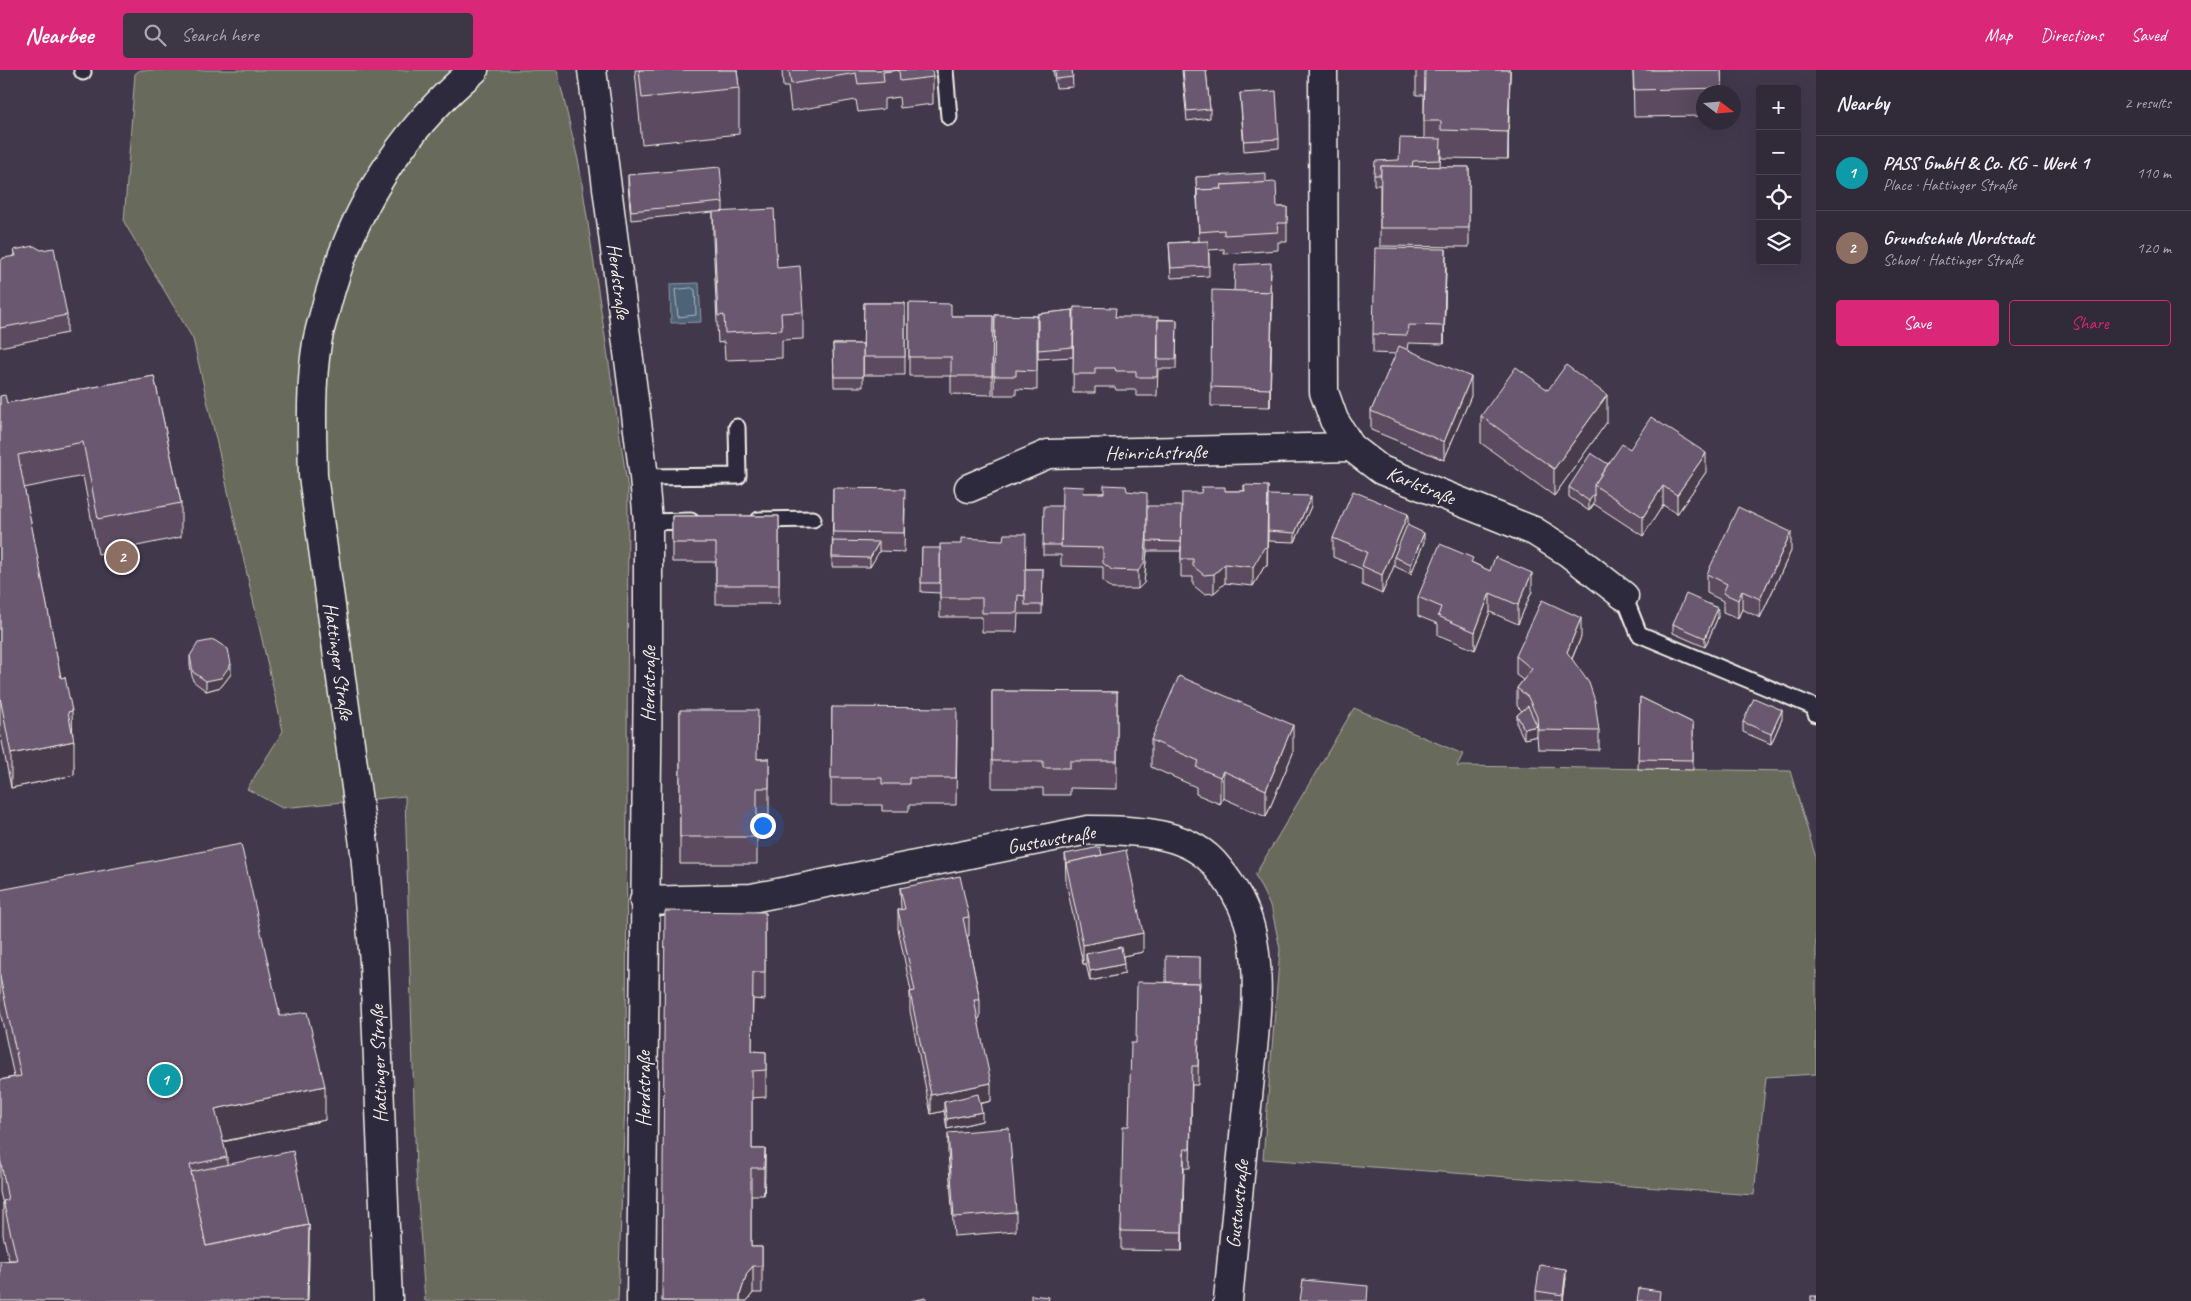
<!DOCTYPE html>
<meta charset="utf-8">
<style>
body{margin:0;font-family:Caveat,sans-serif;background:#3d3644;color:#f1f3f6}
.controls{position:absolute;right:15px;top:15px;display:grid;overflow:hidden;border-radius:5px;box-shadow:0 5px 20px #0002}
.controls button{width:45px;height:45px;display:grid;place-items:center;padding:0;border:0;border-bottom:1px solid #4c4653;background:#312a39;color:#f1f3f6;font:25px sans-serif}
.compass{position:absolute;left:1696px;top:15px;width:45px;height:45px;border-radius:50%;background:#312a39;box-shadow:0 5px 20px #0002;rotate:106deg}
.you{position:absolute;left:762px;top:755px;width:18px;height:18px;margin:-12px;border:4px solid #fff;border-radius:50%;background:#1a73e8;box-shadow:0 0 0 8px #1a73e833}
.badge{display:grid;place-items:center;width:32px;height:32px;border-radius:50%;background:#db2777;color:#fff;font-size:16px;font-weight:700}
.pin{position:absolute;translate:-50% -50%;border:2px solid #fff;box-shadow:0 1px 5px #0006}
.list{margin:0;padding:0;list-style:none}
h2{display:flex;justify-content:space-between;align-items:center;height:65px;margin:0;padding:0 20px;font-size:21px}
h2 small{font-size:16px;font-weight:400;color:#a8a7ae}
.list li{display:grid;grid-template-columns:32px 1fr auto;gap:15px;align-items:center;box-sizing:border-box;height:75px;padding:0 20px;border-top:1px solid #4c4653}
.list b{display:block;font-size:19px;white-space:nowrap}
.list p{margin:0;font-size:16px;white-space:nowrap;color:#a8a7ae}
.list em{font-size:16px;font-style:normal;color:#a8a7ae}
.actions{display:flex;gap:10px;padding:15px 20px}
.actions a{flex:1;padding:11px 0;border:1px solid #db2777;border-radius:5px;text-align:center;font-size:18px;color:#db2777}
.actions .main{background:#db2777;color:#fff}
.icon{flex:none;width:28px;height:28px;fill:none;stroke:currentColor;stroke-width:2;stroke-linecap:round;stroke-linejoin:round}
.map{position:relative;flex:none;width:1816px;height:1231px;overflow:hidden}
header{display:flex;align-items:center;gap:30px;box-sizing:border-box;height:70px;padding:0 25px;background:#db2777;color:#fff}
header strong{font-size:24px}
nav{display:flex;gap:28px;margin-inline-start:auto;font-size:18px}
.search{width:350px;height:45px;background:#3d3644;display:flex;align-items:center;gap:12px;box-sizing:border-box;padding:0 18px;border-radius:5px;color:#a8a7ae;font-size:19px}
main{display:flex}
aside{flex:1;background:#312a39}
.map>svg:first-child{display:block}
.green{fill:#686a5b;stroke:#aeaea2}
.water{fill:#4d6377;stroke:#909ca4}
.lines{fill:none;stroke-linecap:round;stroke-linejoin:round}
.shore{stroke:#b1b8bb;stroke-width:1}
.lane-casing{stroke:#f4f1e8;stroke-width:19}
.street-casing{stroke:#f4f1e8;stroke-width:31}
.secondary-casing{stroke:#f4f1e8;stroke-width:31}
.lane{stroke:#2f2a3d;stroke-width:15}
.street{stroke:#2f2a3d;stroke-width:28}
.secondary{stroke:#2f2a3d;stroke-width:28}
.wall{fill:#5b4c60;stroke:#f4f1e8}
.shaded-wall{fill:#4a3e4e;stroke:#f4f1e8}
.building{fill:#6a5870;stroke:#f4f1e8}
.labels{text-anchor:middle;stroke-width:4;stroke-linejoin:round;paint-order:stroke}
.street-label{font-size:20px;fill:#f4f1e8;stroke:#2f2a3d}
</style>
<header>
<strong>Nearbee</strong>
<div class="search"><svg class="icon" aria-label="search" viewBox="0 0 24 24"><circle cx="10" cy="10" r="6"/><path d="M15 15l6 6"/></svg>Search here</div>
<nav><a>Map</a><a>Directions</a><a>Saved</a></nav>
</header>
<main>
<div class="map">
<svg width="1816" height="1231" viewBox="0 0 1816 1231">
<rect width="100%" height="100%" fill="#41384c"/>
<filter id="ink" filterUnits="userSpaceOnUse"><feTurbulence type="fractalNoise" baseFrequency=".02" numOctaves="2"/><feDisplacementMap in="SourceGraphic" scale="10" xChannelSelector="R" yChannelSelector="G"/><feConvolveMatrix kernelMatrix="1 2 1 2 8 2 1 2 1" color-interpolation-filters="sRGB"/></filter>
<g filter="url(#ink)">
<g class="green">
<path d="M140 0H557L579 94 628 420 626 1002 618 1231H425L416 1101 405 726 282 738 247 719 283 661 193 269 124 152 135 4Z"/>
<path d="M1354 638 1463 684 1457 696 1790 701 1816 788V1004L1766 1007 1754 1125 1263 1089 1280 879 1272 840 1255 805Z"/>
</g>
<path class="water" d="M699 213 701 252 671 253 670 214Z"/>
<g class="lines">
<path class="shore" d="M692 218 695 220 696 245 678 247 675 220Z"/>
<g class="lane-casing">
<g id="lane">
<path d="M82 0 83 2"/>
<path d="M945 0 949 47"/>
<path d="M644 407 738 406 737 357"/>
<path d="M759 450 813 449"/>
<path d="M648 452 691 451"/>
<path d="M1624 526 1639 564 1814 637 1816 644"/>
</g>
</g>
<g class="street-casing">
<g id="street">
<path d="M592 0 644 407 648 452V595L641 1231"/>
<path d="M1323 0 1324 322 1334 350 1351 377 1381 400 1534 461 1569 483 1624 526"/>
<path d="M969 418 1048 384 1351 377"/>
<path d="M644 831 752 828 1088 760C1129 760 1183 760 1213 792 1228 809 1241 829 1248 850 1265 903 1253 973 1248 1027 1241 1095 1234 1163 1228 1231"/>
</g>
</g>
<g class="secondary-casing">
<path id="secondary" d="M388 1231 374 892 365 782 313 406C312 362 310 316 317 273 319 260 324 246 327 233 352 141 401 61 474 0"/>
</g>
<use href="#lane" class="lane"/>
<use href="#street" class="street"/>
<use href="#secondary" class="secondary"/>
</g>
<g class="wall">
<path d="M635 0H737L739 18V64L642 74Z"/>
<path d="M782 0H932L933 7V34L900 38 899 27 884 29V39L858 42 856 30 791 41 788 17H783Z"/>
<path d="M1053 0H1072L1073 17 1056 18Z"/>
<path d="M1182 0H1206L1210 39V48L1187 51Z"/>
<path d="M1416 0H1510L1508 89 1441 88V79L1440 97H1469V177L1380 176V115H1374V105L1399 90 1424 69V25H1416Z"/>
<path d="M1633 0H1721L1722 22H1704V46L1634 47Z"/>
<path d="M1240 23 1279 69V78L1244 81Z"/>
<path d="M628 105 723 132V141L777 198 803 242V269L782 270V288L725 290 724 272 718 273 713 169V142L631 150 628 115Z"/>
<path d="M1196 107 1266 113 1277 137H1287V172H1278V180L1224 184V179L1209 180V206L1171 208 1169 173 1199 171Z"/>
<path d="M14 180 67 245V263L0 277V193L14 186Z"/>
<path d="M1446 198 1444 274 1408 273 1407 280 1471 326 1444 390 1371 360V341L1396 284 1373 283V264Z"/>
<path d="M1271 203 1270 222 1272 240 1270 337 1211 336V317L1234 221Z"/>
<path d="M864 233H905V305H863Z"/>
<path d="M909 233 951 246H993L992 325 951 324V306H909Z"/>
<path d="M1074 237 1116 247 1177 250 1176 299H1158L1157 326H1136V320H1116L1115 317H1095V323H1073Z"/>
<path d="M1073 240V287L1038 289V244Z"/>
<path d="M995 245 1037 246V320L1016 319V325H994Z"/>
<path d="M833 274H863V317H834Z"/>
<path d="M154 306 181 433V467L98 484 83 406 24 418 61 608 72 641 74 705 11 718 0 661V326L7 333Z"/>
<path d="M1548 320 1607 352 1554 426 1481 373V346Z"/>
<path d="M1630 379 1706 402 1677 444 1663 435 1643 466 1594 434 1589 441 1569 427V417L1608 394Z"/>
<path d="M1244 415 1268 427 1311 436 1295 472 1268 471V444L1267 496 1264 497 1253 516 1225 513 1214 523 1204 524 1193 515V507H1181V476V481H1147L1144 513 1138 519H1112L1103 512V497L1061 496V485H1043V475L1062 436 1084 423H1104L1127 421 1147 458 1201 423 1225 421H1244Z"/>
<path d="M833 418 905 438 904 482 879 481 870 497H832Z"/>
<path d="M672 446H779V534H716V492H672Z"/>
<path d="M1408 456 1424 472 1411 504 1394 496 1382 524 1362 515V499L1333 487V468Z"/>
<path d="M922 478 1025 499H1043L1042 544H1018L1017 562H982V547H940V523L921 522Z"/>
<path d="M1791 481 1760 548 1742 539 1738 548 1723 542V531L1707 523V504Z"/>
<path d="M1473 493 1532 521 1518 554 1490 542 1475 580 1438 565V554L1418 546V527Z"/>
<path d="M1718 547 1705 577 1673 563V554Z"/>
<path d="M1581 567 1572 589 1599 661V680L1538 679 1537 666 1524 669 1517 655V645L1522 641 1517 636V618L1523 610 1516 605V586Z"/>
<path d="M190 586 231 604 221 617 206 621 193 611 190 596Z"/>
<path d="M992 621 1117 622V719L1070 718V725H1043V718H992Z"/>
<path d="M1640 627 1693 653V700L1638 699Z"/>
<path d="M832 637 957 665 956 735H909V741H882V735H831Z"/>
<path d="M680 640 757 689H769V746L757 745V794H680Z"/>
<path d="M1782 649 1771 674 1743 662V652Z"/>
<path d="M1151 670 1293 683 1266 747 1223 728 1220 734 1196 724V717L1151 697Z"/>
<path d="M1065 784 1102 785 1143 882 1123 886 1124 904 1090 911 1086 894H1083L1066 812Z"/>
<path d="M900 818 969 847V866H967L980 930V948L978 949 991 1031 980 1034 982 1051 947 1059 944 1041 931 1044 910 941V922L911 921 898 859V840L901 839Z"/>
<path d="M0 820 280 946 325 1050 223 1072 227 1087V1095L309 1189 9 1190 3 1165V1135L0 1122V1010L14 1007 0 941Z"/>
<path d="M765 842V930L753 929 752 981 766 982V1027L752 1028V1079H765L764 1125H751V1177H762V1223H753L747 1231H662Z"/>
<path d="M1200 887 1198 1015H1192L1190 1098H1184L1182 1181 1121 1180V1161L1129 1056 1136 973 1166 912Z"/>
<path d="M948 1063 1016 1142V1161L954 1166 948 1082Z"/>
<path d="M1566 1208 1563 1231H1536V1221Z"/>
</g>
<g class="shaded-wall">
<path d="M1510 0 1508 89V62Z"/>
<path d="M1446 179V198L1444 274V256Z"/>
<path d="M1272 222V240L1270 337V319Z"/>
<path d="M1471 307V326L1444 390V372Z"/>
<path d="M1607 325V352L1554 426V399Z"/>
<path d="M1706 383V402L1677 444V425Z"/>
<path d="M1268 416 1267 496 1264 497 1253 516V497Z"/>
<path d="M1663 416V435L1643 466V447Z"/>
<path d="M1594 424V433L1589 441V431Z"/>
<path d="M1311 426V436L1295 472V463Z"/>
<path d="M1408 444V463L1394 487V496L1382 524V505Z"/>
<path d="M1147 462V481L1144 513 1138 519V501Z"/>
<path d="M1791 462V481L1760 548V529Z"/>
<path d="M1424 463V472L1411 504V494Z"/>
<path d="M879 472V482L870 497V488Z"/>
<path d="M1225 494V513L1214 523V504Z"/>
<path d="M1532 503V521L1518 554V535Z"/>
<path d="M1742 521V539L1738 548V530Z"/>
<path d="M1490 523V542L1475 580V562Z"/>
<path d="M1718 538V547L1705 577V568Z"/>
<path d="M1581 548V567L1567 600V582Z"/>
<path d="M231 594V604L221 617 206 621V611Z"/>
<path d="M1782 640V649L1771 674V664Z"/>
<path d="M1293 655V683L1266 747V720Z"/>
<path d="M1537 656V666L1524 669V659Z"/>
<path d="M74 671V705L11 718V684Z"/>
<path d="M1223 701V728L1220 734V707Z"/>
<path d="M1143 863V882L1088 893 1086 884V894H1083V875Z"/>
<path d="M1124 894V904L1090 911V901Z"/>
<path d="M991 1013V1031L946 1041 944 1032V1041L931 1044V1025Z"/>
<path d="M325 1016V1050L215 1073V1039Z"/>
<path d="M982 1042V1051L947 1059V1049Z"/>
<path d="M765 1079V1106L764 1125V1098Z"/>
<path d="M1184 1079V1098L1182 1181V1162Z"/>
<path d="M309 1155V1189L308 1231H307Z"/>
<path d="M753 1196V1223L747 1231H740V1225L747 1203Z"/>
<path d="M1566 1199V1208L1563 1231V1225Z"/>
</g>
<g class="building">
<path d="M639 0H737L739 18 642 28Z"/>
<path d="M789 0H932L933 7 900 11 899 0 883 2 884 12 858 14 856 3 791 14Z"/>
<path d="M1055 0H1072L1073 7 1056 9Z"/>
<path d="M1183 0H1206L1210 39 1187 41Z"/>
<path d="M1425 0H1510L1508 62 1441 60V51H1424Z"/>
<path d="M1633 0H1721L1722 18 1634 20Z"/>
<path d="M1276 21 1279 69 1244 71 1240 23Z"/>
<path d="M1400 68 1441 69 1440 90 1413 91 1412 97 1381 96V105H1374L1375 91 1399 90Z"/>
<path d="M1381 96 1469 97V158H1380Z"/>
<path d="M720 97 723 132 631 141 628 105Z"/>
<path d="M1266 103V113L1221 115V119L1197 120V129L1196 107Z"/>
<path d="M1276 112 1277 137H1287V153H1277L1278 162 1224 165V160L1199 162 1197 120 1222 119 1221 115Z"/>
<path d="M774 139 777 198 800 196 803 242 781 243 782 260 725 263 724 245 718 246 713 142Z"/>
<path d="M1208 171 1209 196 1171 198 1169 173Z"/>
<path d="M34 176 41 180 54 178 67 245 0 258V193L3 188 16 186 14 180Z"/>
<path d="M1375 178 1446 179 1444 256 1408 255 1407 265 1373 264Z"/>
<path d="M1271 193 1270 222 1234 221 1235 195Z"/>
<path d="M1212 220 1272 222 1270 319 1211 317Z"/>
<path d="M864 233H905V287H863Z"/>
<path d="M909 233 951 234V246H993L992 306H951V287H909Z"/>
<path d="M1074 237 1116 238 1115 247H1158L1157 307H1136V301H1116L1115 298H1095V304H1073Z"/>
<path d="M1073 240V277L1038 280V244Z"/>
<path d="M995 245 1037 246V301L1016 300V306H994Z"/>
<path d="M1158 250H1177L1176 289H1158Z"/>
<path d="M833 274H863V307H834Z"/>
<path d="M1399 276 1471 307 1444 372 1371 341Z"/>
<path d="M1566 295 1607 325 1554 399 1481 346 1516 297 1548 320Z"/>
<path d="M154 306 181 433 98 449 83 372 18 385 61 608 65 607 72 641 68 642 74 671 11 684 0 627V326L5 325 7 333Z"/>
<path d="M1651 347 1706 383 1677 425 1663 416 1643 447 1594 415 1622 374 1630 379Z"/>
<path d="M1591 383 1608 394 1594 415V424L1589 431 1569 417Z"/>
<path d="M1104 415 1126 416 1127 421 1147 423V462L1144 494 1138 501 1112 500 1103 493V478L1061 477 1062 416 1084 417 1083 423H1104Z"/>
<path d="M1244 415 1268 416 1267 477 1264 478 1253 497 1225 494 1214 504 1204 505 1193 496V489H1181L1182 423H1201L1202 417H1225V421H1245Z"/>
<path d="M833 418 905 419 904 463 833 462Z"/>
<path d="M1353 421 1408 444 1382 505 1362 496 1367 482 1333 468Z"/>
<path d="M1268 425 1311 426 1295 463 1268 461Z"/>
<path d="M1044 436H1062L1061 475H1043Z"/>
<path d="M1147 436H1182L1181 472 1147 471Z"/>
<path d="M1738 437 1791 462 1760 529 1742 521 1738 530 1723 523 1727 514 1707 504Z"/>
<path d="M672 446H779V515H716V473H672Z"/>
<path d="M1407 455 1424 463 1411 494 1394 487Z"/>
<path d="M1004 464H1026L1025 526 1018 525 1017 543H982V528H940V474H961V468L1003 470Z"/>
<path d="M833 471 879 472 870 488 832 487Z"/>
<path d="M1440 474 1473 488 1471 492 1490 501 1495 487 1532 503 1518 535 1490 523 1475 562 1438 546 1441 537 1418 527Z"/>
<path d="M922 478H940V513H921Z"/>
<path d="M1025 499H1043L1042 535H1025Z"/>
<path d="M1686 524 1718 538 1705 568 1673 554Z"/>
<path d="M1542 530 1581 548 1567 582 1589 613 1595 631 1599 661 1538 660 1537 647 1528 627 1517 618 1532 599 1516 586Z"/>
<path d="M214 570 228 579 231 594 221 608 206 611 193 602 190 586 198 573Z"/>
<path d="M1179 606 1293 655 1266 720 1223 701 1220 707 1196 697 1199 691 1151 670Z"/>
<path d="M992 621 1117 622V691H1070V698H1043V691H992Z"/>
<path d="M1640 627 1693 653V690L1638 689Z"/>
<path d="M1754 628 1782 640 1771 664 1743 652Z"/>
<path d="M1528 636 1537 656 1524 659 1517 645Z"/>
<path d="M832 637 957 638 956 708H909V714H882V708H831Z"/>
<path d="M680 640H758L757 689H769V718H757V767H680Z"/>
<path d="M241 774 280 946 307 942 325 1016 215 1039 227 1087 190 1095 206 1176 309 1155 307 1231H0V1191L17 1190 3 1131 8 1130 0 1088V1010L21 1006 0 907V820Z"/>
<path d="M1100 777 1102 785 1067 793 1065 784Z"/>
<path d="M1126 780 1143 863 1083 875 1066 793Z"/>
<path d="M960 806 969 847 963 848 980 930H974L991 1013 931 1025 910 922 915 921 898 840 905 839 900 818Z"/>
<path d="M665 841 765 842V902H753L752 981 766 982V1000L752 1001V1079H765L764 1098H751V1177H762V1196H753L747 1203 740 1225V1231H662Z"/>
<path d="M1121 877 1124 894 1090 901 1086 884Z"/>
<path d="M1166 886 1200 887V917H1199V913L1166 912Z"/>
<path d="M1137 912 1199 913 1198 996H1192L1190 1079H1184L1182 1162 1121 1161 1123 1056H1129L1131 973H1136Z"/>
<path d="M978 1024 982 1042 947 1049 944 1032Z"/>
<path d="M1009 1058 1016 1142 954 1147 948 1063Z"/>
<path d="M293 1081 308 1155 206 1176 191 1102Z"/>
<path d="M1540 1195 1566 1199 1563 1225 1536 1221Z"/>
<path d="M1303 1210 1368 1216 1367 1231H1300Z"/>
<path d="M1639 1218 1660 1221 1659 1231H1637Z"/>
<path d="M1031 1225 1049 1227 1048 1231H1031Z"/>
<rect x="1811" y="1226" width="5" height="5"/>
<path d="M926 1228V1231H911Z"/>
</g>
</g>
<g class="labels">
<g class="street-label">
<text transform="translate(619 211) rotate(83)" y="7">Herdstraße</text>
<text transform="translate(1156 382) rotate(-1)" y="7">Heinrichstraße</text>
<text transform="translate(1421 415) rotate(22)" y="7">Karlstraße</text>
<text transform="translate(339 591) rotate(82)" y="7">Hattinger Straße</text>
<text transform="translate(648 614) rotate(-89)" y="7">Herdstraße</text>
<text transform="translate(1051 769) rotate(-10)" y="7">Gustavstraße</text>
<text transform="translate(378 994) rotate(-92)" y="7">Hattinger Straße</text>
<text transform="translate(643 1019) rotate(-90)" y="7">Herdstraße</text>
<text transform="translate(1237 1134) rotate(-84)" y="7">Gustavstraße</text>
</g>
</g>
</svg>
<div class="controls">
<button>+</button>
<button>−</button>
<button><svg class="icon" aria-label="locate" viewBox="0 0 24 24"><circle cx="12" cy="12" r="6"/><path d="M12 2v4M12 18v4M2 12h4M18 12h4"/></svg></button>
<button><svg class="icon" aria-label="layers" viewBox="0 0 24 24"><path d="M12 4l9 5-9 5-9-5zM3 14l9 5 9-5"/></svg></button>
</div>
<svg class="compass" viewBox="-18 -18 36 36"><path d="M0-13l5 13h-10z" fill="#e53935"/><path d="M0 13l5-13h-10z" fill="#a8a7ae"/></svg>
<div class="you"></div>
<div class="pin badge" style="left:165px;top:1010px;background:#0f9aa8">1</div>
<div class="pin badge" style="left:122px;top:487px;background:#8d6e63">2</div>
</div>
<aside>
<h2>Nearby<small>2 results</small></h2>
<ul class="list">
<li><span class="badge" style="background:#0f9aa8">1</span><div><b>PASS GmbH &amp; Co. KG - Werk 1</b><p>Place · Hattinger Straße</p></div><em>110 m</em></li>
<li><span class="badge" style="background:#8d6e63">2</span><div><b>Grundschule Nordstadt</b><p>School · Hattinger Straße</p></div><em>120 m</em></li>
</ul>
<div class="actions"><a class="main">Save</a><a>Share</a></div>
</aside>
</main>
